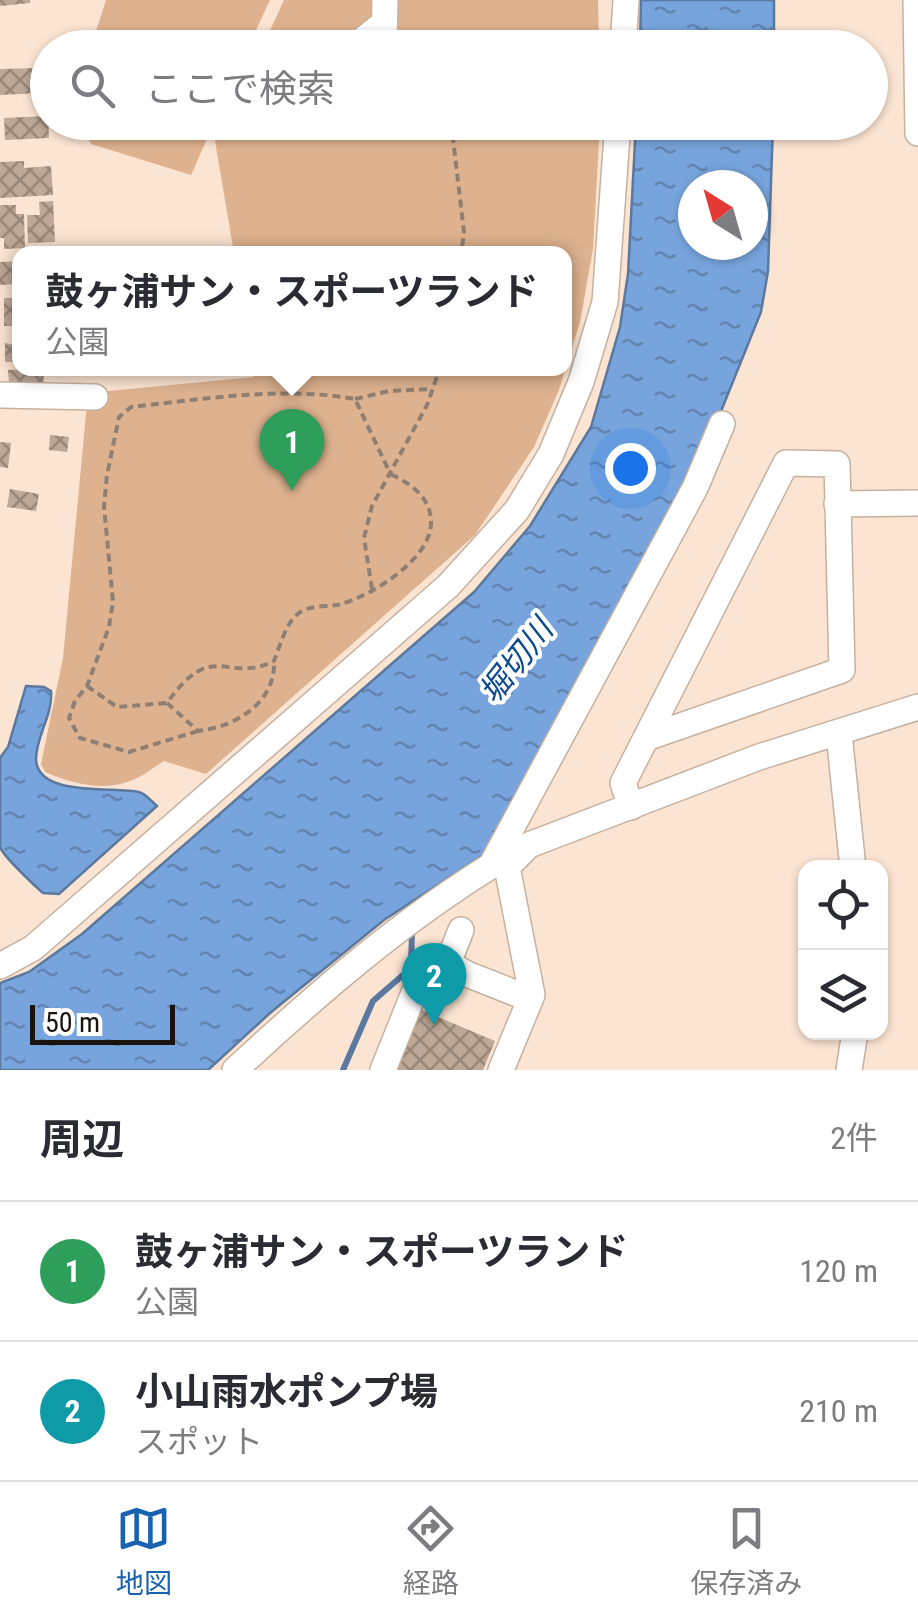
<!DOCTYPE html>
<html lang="ja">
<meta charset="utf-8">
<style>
body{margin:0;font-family:"Roboto Condensed","Noto Sans JP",sans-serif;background:#f7f7f7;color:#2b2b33}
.controls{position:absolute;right:30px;bottom:30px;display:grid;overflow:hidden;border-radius:20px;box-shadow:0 2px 8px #0004}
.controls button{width:90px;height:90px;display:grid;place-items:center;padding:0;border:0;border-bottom:2px solid #e1e1e2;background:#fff;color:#2b2b33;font:50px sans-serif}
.compass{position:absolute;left:678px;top:170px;width:90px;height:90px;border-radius:50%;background:#fff;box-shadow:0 2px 8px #0004;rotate:323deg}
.scale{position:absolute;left:30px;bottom:25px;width:145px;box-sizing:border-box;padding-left:10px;border:5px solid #1b130d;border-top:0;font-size:28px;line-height:35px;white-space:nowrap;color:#1b130d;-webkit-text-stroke:8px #fff;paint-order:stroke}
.you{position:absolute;left:630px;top:468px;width:35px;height:35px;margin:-25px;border:8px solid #fff;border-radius:50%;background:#1a73e8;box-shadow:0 0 0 15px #1a73e833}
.badge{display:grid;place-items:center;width:65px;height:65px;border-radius:50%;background:#1862b1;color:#fff;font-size:32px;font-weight:700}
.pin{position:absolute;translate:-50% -82px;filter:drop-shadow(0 2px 5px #0008)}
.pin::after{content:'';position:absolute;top:52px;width:35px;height:30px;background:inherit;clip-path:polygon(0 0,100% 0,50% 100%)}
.popup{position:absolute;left:12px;top:246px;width:560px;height:130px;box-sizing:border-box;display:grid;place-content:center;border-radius:20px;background:#fff;filter:drop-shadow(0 2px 8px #0005);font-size:32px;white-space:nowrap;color:#7c7c81}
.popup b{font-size:38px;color:#2b2b33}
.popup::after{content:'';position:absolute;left:50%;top:100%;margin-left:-20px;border:20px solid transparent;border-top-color:#fff}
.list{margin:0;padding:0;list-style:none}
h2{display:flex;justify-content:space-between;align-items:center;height:130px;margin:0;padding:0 40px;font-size:42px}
h2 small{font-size:32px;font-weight:400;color:#7c7c81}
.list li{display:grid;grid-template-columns:65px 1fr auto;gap:30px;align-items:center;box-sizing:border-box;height:140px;padding:0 40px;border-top:2px solid #e1e1e2}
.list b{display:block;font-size:38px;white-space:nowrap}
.list p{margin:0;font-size:32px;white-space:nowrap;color:#7c7c81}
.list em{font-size:32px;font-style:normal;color:#7c7c81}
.icon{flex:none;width:55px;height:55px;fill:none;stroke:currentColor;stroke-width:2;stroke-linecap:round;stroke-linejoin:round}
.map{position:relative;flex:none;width:918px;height:1070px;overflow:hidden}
.search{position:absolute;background:#fff;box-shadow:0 2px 8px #0004;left:30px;right:30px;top:30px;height:110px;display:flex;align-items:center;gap:25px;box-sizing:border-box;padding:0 35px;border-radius:55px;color:#7c7c81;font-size:38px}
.sheet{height:410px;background:#fff}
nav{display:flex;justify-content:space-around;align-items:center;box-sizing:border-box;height:140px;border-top:2px solid #e1e1e2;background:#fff;font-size:28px;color:#7c7c81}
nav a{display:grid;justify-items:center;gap:5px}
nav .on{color:#1862b1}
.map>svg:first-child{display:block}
.green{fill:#deb28f}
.water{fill:url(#water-ripples);stroke:#5b789e;stroke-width:2.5;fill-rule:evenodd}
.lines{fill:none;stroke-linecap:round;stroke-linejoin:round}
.stream{stroke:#5b789e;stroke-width:6}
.building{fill:url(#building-cross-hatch)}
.minor-casing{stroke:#c6b09f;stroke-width:28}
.path{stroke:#8f7f73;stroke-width:4;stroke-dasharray:8 5;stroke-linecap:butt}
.minor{stroke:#fff;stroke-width:25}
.labels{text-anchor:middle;stroke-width:8;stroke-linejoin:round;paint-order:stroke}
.water-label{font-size:32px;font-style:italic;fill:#0b4b8e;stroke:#fff}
</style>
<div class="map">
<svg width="918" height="1070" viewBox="0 0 918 1070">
<defs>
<pattern id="water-ripples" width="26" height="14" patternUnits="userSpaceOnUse" patternTransform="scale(2.5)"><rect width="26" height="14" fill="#77a4dc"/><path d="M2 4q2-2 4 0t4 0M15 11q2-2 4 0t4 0" fill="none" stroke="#6184b1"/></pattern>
<pattern id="building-cross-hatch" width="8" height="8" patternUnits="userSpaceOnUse" patternTransform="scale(2.5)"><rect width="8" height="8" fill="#bda796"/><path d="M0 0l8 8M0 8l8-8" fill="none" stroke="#998779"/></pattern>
</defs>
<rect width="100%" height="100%" fill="#fbe4d2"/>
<g class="green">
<path d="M106 0H270L248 47H91Z"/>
<path d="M284 0H598L599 47 262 48Z"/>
<path d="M81 122H214V123L191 175 91 144Z"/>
<path d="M225 123H600L593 249 580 322 559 390 534 447 475 535 206 774 164 761C154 767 142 777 130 781 103 792 70 783 45 772L41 764 63 658 88 393 254 377V369L564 368V254L234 253 215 141Z"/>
</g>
<g class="water">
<path d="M641 0H774V47H640Z"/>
<path d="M636 123H773L768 271 761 312 701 461 491 850 384 920 270 1013 208 1070H0V983L29 972 82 934 474 592 530 526 591 427 620 327 628 274ZM693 185H753V245H693Z"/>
<path d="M26 686 44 687 51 691C53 715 36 736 36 759 37 798 115 786 139 792 145 793 152 802 157 806L59 894 43 893C35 886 3 856 0 847 0 828 0 780 0 758L8 747Z"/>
</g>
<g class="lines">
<path class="stream" d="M343 1070 373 1001 411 968 412 930"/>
</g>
<g class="building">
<path d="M0 0H30V3L0 6Z"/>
<path d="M38 68 39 93 0 95V69Z"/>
<path d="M48 116 49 138 5 140 4 118Z"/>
<path d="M24 161V168L51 166 53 195 0 198V162Z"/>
<path d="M53 201 55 242 28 243 27 215H40L39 202Z"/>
<path d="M0 205H16V214H24L25 248 4 249V238H0Z"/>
<path d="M19 261V284L0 285V262Z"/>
<rect x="4" y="298" width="15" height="28"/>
<path d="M5 343 19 346V362H5Z"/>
<path d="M43 368 44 382 9 383 8 370Z"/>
<path d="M50 435 69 437 67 452 49 450Z"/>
<path d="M0 442 11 443 8 468 0 467Z"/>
<path d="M10 489 39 494 36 511 7 507Z"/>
<path d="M419 1009 495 1041 483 1070H393Z"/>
</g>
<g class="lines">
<g class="minor-casing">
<g id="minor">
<path d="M916 0 918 133"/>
<path d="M354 47 384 23"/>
<path d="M384 48 385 0"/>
<path d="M623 48 626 0"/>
<path d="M0 395 95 397"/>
<path d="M837 504 918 503"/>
<path d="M839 734 853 868"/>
<path d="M631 807 623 783 786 463 837 464 842 670 649 737"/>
<path d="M491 866 695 488 722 424"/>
<path d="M448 963 467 974 530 999"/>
<path d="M0 966 33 948 448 586 517 510 551 454 581 382 605 302 618 122"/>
<path d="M235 1070C318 993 402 920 499 861L507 867 529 845 759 757 918 707"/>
<path d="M383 1070 414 993 448 963 461 930"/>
<path d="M501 1070 532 995 507 867"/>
<path d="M849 1070 855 1032"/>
</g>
</g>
<g class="path">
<path d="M451 122 464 232 461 254"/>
<path d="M355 399 389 391 432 389"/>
<path d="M372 589 364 538 372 506 427 405 440 368"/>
<path d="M87 686 117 707 167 703C214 637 225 685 274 661 280 646 286 622 299 613 310 605 325 607 337 605 369 598 432 559 431 522 431 496 408 482 388 473"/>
<path d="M167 703 198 731C235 727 275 703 274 663"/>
<path d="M198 731 129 752 80 738 69 718 75 701 87 686 109 627 113 602 104 506 107 475 119 417 131 407C203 399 282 386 355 399L389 471"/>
</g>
<use href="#minor" class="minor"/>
</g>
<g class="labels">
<g class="water-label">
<text transform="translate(516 661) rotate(-52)" y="11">堀切川</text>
</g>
</g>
</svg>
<div class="controls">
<button><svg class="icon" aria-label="locate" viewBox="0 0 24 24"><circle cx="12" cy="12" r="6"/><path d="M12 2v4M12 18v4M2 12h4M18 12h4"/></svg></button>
<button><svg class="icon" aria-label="layers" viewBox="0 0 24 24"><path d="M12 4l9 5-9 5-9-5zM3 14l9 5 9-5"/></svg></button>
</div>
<svg class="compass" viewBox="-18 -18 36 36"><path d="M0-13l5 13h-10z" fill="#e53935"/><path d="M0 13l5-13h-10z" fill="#7c7c81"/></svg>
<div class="scale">50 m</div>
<div class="you"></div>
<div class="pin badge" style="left:292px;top:491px;background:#2e9e5b">1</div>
<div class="popup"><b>鼓ヶ浦サン・スポーツランド</b>公園</div>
<div class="pin badge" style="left:434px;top:1025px;background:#0f9aa8">2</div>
<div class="search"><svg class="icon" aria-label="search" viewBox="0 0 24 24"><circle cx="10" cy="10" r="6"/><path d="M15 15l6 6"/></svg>ここで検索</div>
</div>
<section class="sheet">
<h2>周辺<small>2件</small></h2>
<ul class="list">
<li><span class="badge" style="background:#2e9e5b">1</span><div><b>鼓ヶ浦サン・スポーツランド</b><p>公園</p></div><em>120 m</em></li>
<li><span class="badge" style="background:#0f9aa8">2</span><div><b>小山雨水ポンプ場</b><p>スポット</p></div><em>210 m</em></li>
</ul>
</section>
<nav>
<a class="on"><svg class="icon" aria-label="map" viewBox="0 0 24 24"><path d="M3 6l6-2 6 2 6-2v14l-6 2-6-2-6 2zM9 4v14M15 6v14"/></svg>地図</a>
<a><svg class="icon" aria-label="directions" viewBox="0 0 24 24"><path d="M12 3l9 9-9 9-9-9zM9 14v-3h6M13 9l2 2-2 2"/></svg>経路</a>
<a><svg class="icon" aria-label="saved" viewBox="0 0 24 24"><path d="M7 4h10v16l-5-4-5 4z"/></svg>保存済み</a>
</nav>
